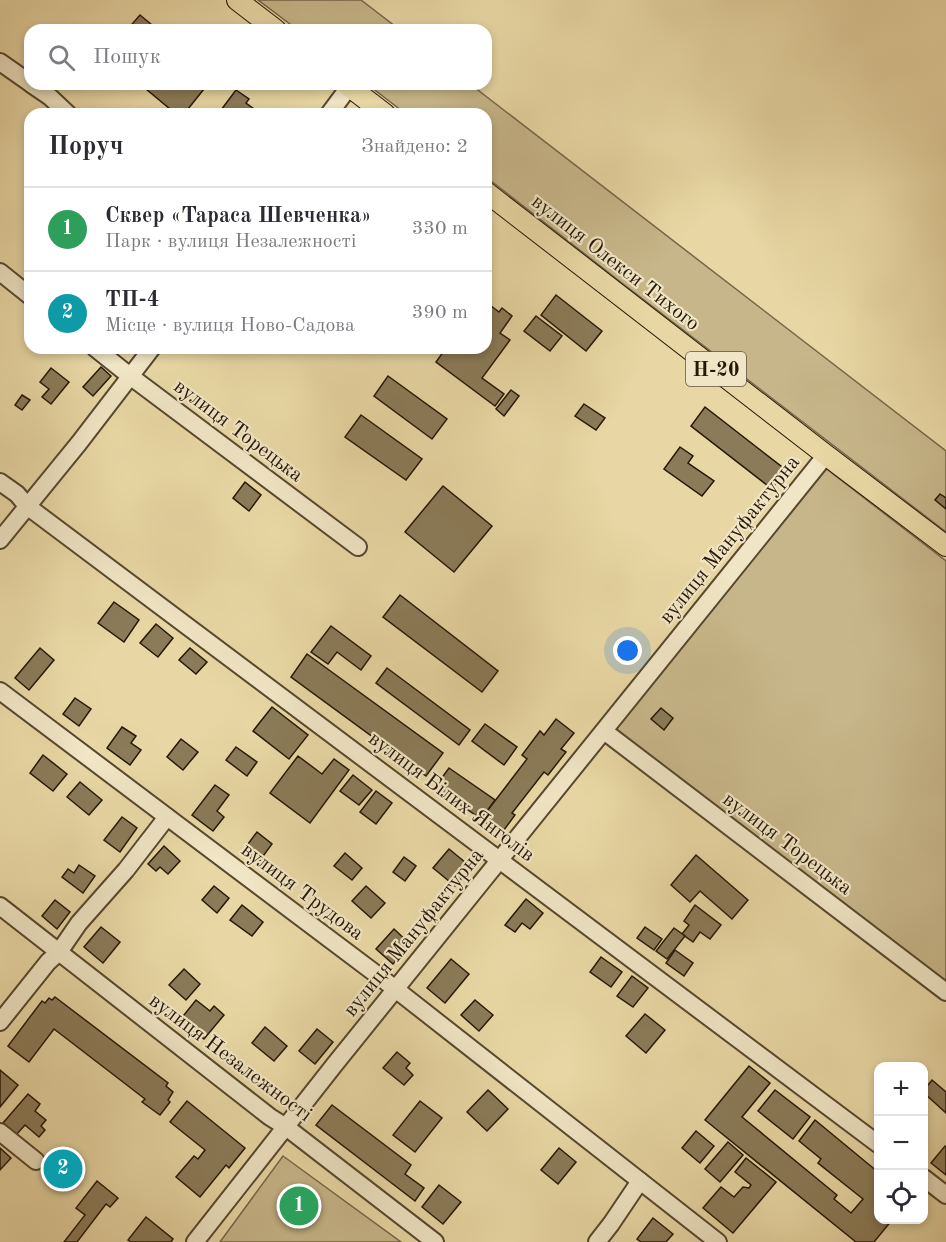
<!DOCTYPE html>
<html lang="uk">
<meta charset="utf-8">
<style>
body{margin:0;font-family:"Old Standard TT",serif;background:#f2f2f3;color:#2b2b33}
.controls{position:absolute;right:18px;bottom:18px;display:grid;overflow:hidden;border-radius:12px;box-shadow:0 3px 9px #0003}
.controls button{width:54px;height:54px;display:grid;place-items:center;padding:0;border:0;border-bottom:2px solid #e1e1e2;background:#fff;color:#2b2b33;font:30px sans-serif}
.you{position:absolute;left:628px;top:651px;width:21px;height:21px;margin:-15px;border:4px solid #fff;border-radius:50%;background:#1a73e8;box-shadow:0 0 0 9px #1a73e833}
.badge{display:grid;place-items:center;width:39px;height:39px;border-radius:50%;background:#0b8043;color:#fff;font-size:20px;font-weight:700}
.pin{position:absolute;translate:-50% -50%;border:3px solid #fff;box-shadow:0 2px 6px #0006}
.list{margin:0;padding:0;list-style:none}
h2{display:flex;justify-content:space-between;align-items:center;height:78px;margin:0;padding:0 24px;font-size:26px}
h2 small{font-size:20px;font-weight:400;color:#7c7c81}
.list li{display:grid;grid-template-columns:39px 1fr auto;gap:18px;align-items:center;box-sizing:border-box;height:84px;padding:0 24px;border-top:2px solid #e1e1e2}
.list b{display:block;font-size:22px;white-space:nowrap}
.list p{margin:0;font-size:20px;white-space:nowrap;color:#7c7c81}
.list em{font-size:20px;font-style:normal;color:#7c7c81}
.icon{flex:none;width:33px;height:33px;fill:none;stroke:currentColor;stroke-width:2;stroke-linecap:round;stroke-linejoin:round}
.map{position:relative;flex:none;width:946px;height:1242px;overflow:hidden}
.search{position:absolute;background:#fff;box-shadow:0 3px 9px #0003;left:24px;top:24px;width:468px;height:66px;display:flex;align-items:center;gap:15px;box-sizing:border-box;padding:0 21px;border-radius:18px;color:#7c7c81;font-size:22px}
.panel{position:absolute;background:#fff;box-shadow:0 3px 9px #0003;left:24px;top:108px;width:468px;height:246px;border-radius:18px}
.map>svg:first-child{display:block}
.green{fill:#c7b689;stroke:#766648;stroke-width:1.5}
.building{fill:#8b7b58;stroke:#261706;stroke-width:1.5}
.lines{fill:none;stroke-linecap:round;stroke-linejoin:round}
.minor-casing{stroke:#56472e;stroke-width:20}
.major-casing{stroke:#261706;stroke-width:22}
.minor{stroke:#f0e5c4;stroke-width:16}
.major{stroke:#e8d7a4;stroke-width:20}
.labels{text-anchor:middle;stroke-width:4.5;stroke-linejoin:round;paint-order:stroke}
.shield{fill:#f0e5c4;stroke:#63553f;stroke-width:1.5}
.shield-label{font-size:20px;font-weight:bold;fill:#261706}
.street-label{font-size:21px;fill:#261706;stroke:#f0e5c4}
</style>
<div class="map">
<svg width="946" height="1242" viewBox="0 0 946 1242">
<rect width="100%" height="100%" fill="#e8d7a4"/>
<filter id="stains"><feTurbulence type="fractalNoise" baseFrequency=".00333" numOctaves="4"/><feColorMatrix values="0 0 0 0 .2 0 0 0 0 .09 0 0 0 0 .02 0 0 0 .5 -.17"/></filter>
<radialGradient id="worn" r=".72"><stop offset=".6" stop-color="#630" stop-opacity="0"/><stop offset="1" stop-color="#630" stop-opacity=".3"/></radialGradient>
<g class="green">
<path d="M258 0H361L400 30H298Z"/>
<path d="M367 84H470L946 451V532L622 283 486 177V114H406Z"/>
<path d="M824 467 946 561V985L618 735 615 727Z"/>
<path d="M283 1156 401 1242H220Z"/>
</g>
<g class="building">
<path d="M140 15 158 30H127Z"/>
<path d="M140 84H208L184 114H176Z"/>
<path d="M236 90 249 99 246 103 261 114H218Z"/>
<path d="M556 295 602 331 586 351 541 315Z"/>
<path d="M486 302 499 312 502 308 512 316 500 333 510 340 482 378 504 394 495 406 436 362 446 348H486Z"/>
<path d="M536 316 562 336 550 351 524 331Z"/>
<path d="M101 367 111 376 93 396 83 387Z"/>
<path d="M51 368 69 382 51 404 42 397 49 389 40 382Z"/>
<path d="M388 376 447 419 432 439 374 396Z"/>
<path d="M511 390 519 396 504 416 496 409Z"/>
<path d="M22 395 30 400 22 410 15 405Z"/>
<path d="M584 404 605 418 596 430 575 416Z"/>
<path d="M705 407 786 470 772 489 691 426Z"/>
<path d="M361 415 422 459 406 480 345 437Z"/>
<path d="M680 447 693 456 688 463 714 481 702 496 664 469Z"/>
<path d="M245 482 261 495 249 511 233 498Z"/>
<path d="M443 486 492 526 454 572 405 532Z"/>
<path d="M940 494 946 498V509L935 500Z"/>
<path d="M400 595 498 671 482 692 383 617Z"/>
<path d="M114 602 139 620 124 642 98 623Z"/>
<path d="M156 624 173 638 158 657 140 643Z"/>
<path d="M331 626 371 656 361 670 337 652 328 664 311 652Z"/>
<path d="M40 648 54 660 29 690 15 678Z"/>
<path d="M190 648 207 662 196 674 179 660Z"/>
<path d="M307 654 443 753 426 776 291 677Z"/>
<path d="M387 668 470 730 459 745 376 683Z"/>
<path d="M75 698 91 709 79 726 63 714Z"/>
<path d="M272 707 308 735 289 759 253 731Z"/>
<path d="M661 708 673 718 664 730 651 719Z"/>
<path d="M556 719 574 733 561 749 566 752 548 775 544 772 512 813 515 815 501 834 481 819 527 759 522 755 540 731 544 735Z"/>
<path d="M485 724 517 747 504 765 472 741Z"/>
<path d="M122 727 136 736 131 743 141 750 130 765 107 748Z"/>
<path d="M181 739 198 752 183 770 167 757Z"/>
<path d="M236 747 257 762 247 776 226 760Z"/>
<path d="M43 755 67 774 53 791 30 773Z"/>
<path d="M298 756 322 774 334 759 349 770 310 823 270 793Z"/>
<path d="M449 768 495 800 481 819 435 787Z"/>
<path d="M353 775 372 790 359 805 340 791Z"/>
<path d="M80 782 102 800 89 815 67 797Z"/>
<path d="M215 785 229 795 217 811 224 817 213 831 192 815Z"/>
<path d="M376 791 392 803 376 824 360 812Z"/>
<path d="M122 817 137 828 120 852 104 840Z"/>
<path d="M257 832 272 844 258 863 242 852Z"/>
<path d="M164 846 180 861 168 874 160 867 156 871 148 864Z"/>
<path d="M449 849 471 867 455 886 433 868Z"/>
<path d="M345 853 362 868 352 880 334 866Z"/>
<path d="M696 855 748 900 732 919 700 891 690 902 671 885Z"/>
<path d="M404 857 416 866 405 881 393 872Z"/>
<path d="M79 865 95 876 83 893 62 877 68 869 74 873Z"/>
<path d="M214 886 229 898 217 913 202 900Z"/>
<path d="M366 886 385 903 371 918 352 901Z"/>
<path d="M526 899 543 913 530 929 522 923 515 932 505 925Z"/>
<path d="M55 900 70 912 57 929 42 916Z"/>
<path d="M242 905 263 922 252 936 230 920Z"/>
<path d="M695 905 721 925 710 939 700 932 693 942 682 934 689 925 684 921Z"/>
<path d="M101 927 120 942 103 963 84 947Z"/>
<path d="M645 927 662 939 654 950 637 938Z"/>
<path d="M674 928 685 936 667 959 656 951Z"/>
<path d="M394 929 410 944 393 964 376 949Z"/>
<path d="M675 950 693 963 684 976 666 963Z"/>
<path d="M601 957 622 972 611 987 590 972Z"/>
<path d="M451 959 469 974 445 1003 427 988Z"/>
<path d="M184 969 200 984 186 1000 169 985Z"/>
<path d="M632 976 648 988 633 1007 617 996Z"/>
<path d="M55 997 168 1083 166 1086 173 1092 168 1100 170 1102 160 1115 142 1102 145 1099 54 1029 29 1062 8 1046 42 1001 45 1003 49 998 52 1000Z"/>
<path d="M196 1000 210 1011 214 1006 224 1015 204 1039 180 1020Z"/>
<path d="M475 1000 493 1015 479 1031 461 1015Z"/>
<path d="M645 1014 665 1030 646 1053 626 1036Z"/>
<path d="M265 1027 287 1046 274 1061 252 1043Z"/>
<path d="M317 1029 333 1042 315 1064 299 1051Z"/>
<path d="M397 1052 410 1063 406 1068 413 1075 404 1085 383 1068Z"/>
<path d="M749 1066 770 1083 742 1117 837 1195 834 1199 851 1213 863 1199 818 1163 821 1159 799 1141 815 1120 878 1172V1220H892L874 1242H856L705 1120Z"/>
<path d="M0 1070 18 1085 0 1107Z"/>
<path d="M932 1080 946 1092V1113L924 1093V1090Z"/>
<path d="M488 1090 508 1109 487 1131 467 1112Z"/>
<path d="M775 1090 810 1117 793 1139 758 1111Z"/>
<path d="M28 1094 40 1104 35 1111 46 1120 41 1126 45 1130 39 1137 25 1125 16 1135 3 1123Z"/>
<path d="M187 1101 245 1148 229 1168 226 1165 200 1197 176 1177 194 1156 198 1159 205 1150 170 1122Z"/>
<path d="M420 1101 442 1118 415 1152 393 1135Z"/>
<path d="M332 1105 411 1165 405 1174 424 1188 415 1201 316 1125Z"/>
<path d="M696 1131 714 1146 700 1163 682 1148Z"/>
<path d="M728 1142 743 1155 720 1182 705 1169Z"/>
<path d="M945 1146 946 1147V1175L931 1163Z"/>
<path d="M0 1148 11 1158 0 1170Z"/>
<path d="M559 1148 576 1162 558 1184 541 1170Z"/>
<path d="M746 1158 776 1182 733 1233 703 1208 721 1187 734 1197 743 1187 749 1188 751 1185 735 1172Z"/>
<path d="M61 1161 72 1169 65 1178 54 1170Z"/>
<path d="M97 1181 118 1198 110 1207 106 1204 77 1242H64L85 1215 76 1208Z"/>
<path d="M439 1185 461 1202 443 1224 422 1207Z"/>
<path d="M146 1217 173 1239 171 1242H131L128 1240Z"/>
<path d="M653 1218 673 1234 666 1242H641L637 1239Z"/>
</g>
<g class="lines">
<g class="minor-casing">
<g id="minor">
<path d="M0 62 30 83"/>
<path d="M31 84 50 97 68 114"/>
<path d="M329 114 349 87"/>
<path d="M0 272 30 296"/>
<path d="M95 348 130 376 358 547"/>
<path d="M0 482 17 494 27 506 878 1144"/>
<path d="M0 540 79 443 152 348"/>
<path d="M0 691 380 977 718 1242"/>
<path d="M604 731 946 992"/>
<path d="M0 906 270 1117 286 1127 435 1242"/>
<path d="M0 1022 48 962 59 952 79 923 126 870 167 817"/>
<path d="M0 1132 36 1161"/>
<path d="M924 1178 946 1195"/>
<path d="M195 1242 335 1064 826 455"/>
<path d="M597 1242 611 1224 640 1181"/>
</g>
</g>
<g class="major-casing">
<g id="major">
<path d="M237 0 276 30"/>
<path d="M346 84 385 114"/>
<path d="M486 192 826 455 946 546"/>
</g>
</g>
<use href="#minor" class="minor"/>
<use href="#major" class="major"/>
</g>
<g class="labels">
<rect class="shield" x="686" y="352" width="60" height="34" rx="4.5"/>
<g class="shield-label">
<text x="716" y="376">Н-20</text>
</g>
<g class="street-label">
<text transform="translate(616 262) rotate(38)" y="7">вулиця Олекси Тихого</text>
<text transform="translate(239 430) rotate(37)" y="7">вулиця Торецька</text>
<text transform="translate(729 539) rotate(-51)" y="7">вулиця Мануфактурна</text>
<text transform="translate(452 796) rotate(37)" y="7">вулиця Білих Янголів</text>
<text transform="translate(788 843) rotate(37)" y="7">вулиця Торецька</text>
<text transform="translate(303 891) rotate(37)" y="7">вулиця Трудова</text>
<text transform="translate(413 932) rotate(-51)" y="7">вулиця Мануфактурна</text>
<text transform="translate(231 1057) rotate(37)" y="7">вулиця Незалежності</text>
</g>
</g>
<rect width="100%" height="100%" filter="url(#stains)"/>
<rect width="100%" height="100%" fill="url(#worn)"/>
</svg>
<div class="controls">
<button>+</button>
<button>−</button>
<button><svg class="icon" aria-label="locate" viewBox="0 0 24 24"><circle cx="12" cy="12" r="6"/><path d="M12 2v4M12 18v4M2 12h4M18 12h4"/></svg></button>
</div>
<div class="you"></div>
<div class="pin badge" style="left:299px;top:1206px;background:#2e9e5b">1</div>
<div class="pin badge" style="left:63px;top:1169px;background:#0f9aa8">2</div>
<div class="search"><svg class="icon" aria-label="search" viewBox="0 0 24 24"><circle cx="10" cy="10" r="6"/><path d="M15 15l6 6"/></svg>Пошук</div>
<section class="panel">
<h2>Поруч<small>Знайдено: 2</small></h2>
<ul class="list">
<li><span class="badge" style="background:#2e9e5b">1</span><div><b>Сквер «Тараса Шевченка»</b><p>Парк · вулиця Незалежності</p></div><em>330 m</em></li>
<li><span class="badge" style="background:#0f9aa8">2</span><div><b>ТП-4</b><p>Місце · вулиця Ново-Садова</p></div><em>390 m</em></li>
</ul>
</section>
</div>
